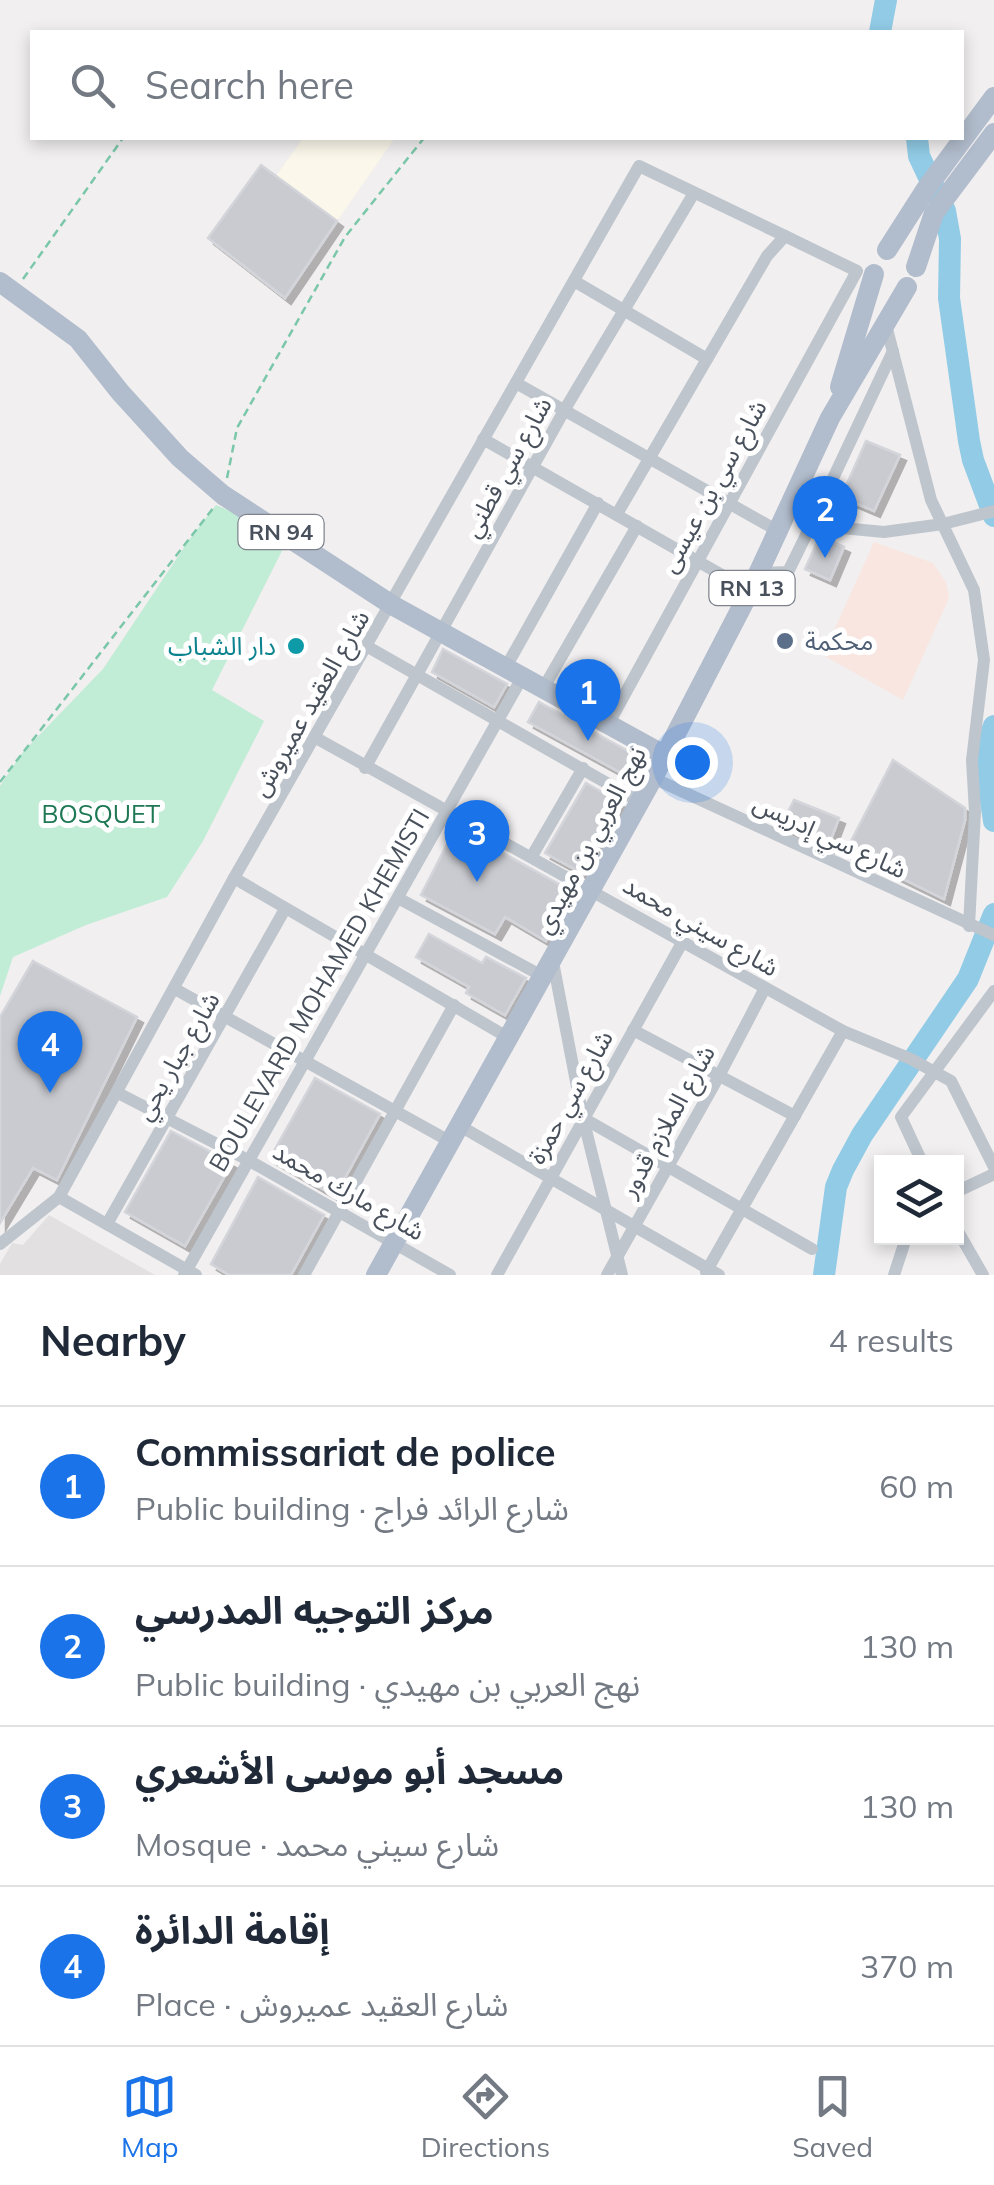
<!DOCTYPE html>
<meta charset="utf-8">
<style>
body{margin:0;font-family:Mulish,"Noto Sans Arabic",sans-serif;background:#f2f2f3;color:#1f2937}
.controls{position:absolute;right:30px;bottom:30px;display:grid;overflow:hidden;border-radius:0px;box-shadow:0 5px 15px #0003}
.controls button{width:90px;height:90px;display:grid;place-items:center;padding:0;border:0;border-bottom:2px solid #e0e1e3;background:#fff;color:#1f2937;font:50px sans-serif}
.you{position:absolute;left:692px;top:762px;width:35px;height:35px;margin:-25px;border:8px solid #fff;border-radius:50%;background:#1a73e8;box-shadow:0 0 0 15px #1a73e833}
.badge{display:grid;place-items:center;width:65px;height:65px;border-radius:50%;background:#1a73e8;color:#fff;font-size:32px;font-weight:700}
.pin{position:absolute;translate:-50% -82px;filter:drop-shadow(0 2px 5px #0008)}
.pin::after{content:'';position:absolute;top:52px;width:35px;height:30px;background:inherit;clip-path:polygon(0 0,100% 0,50% 100%)}
.list{margin:0;padding:0;list-style:none}
h2{display:flex;justify-content:space-between;align-items:center;height:130px;margin:0;padding:0 40px;font-size:42px}
h2 small{font-size:32px;font-weight:400;color:#747a83}
.list li{display:grid;grid-template-columns:65px 1fr auto;gap:30px;align-items:center;box-sizing:border-box;height:160px;padding:0 40px;border-top:2px solid #e0e1e3}
.list b{display:block;font-size:38px;white-space:nowrap}
.list p{margin:0;font-size:32px;white-space:nowrap;color:#747a83}
.list em{font-size:32px;font-style:normal;color:#747a83}
.icon{flex:none;width:55px;height:55px;fill:none;stroke:currentColor;stroke-width:2;stroke-linecap:round;stroke-linejoin:round}
.map{position:relative;flex:none;width:994px;height:1275px;overflow:hidden}
.search{position:absolute;background:#fff;box-shadow:0 5px 15px #0003;left:30px;right:30px;top:30px;height:110px;display:flex;align-items:center;gap:25px;box-sizing:border-box;padding:0 35px;border-radius:0px;color:#747a83;font-size:38px}
.sheet{height:770px;background:#fff}
nav{display:flex;justify-content:space-around;align-items:center;box-sizing:border-box;height:140px;border-top:2px solid #e0e1e3;background:#fff;font-size:28px;color:#747a83}
nav a{display:grid;justify-items:center;gap:5px}
nav .on{color:#1a73e8}
.map>svg:first-child{display:block}
.commercial{fill:#fbf7ea}
.education{fill:#e2e0e0}
.medical{fill:#f9e6e1}
.green{fill:#c1ecd6}
.lines{fill:none;stroke-linecap:round;stroke-linejoin:round}
.river{stroke:#91cbe6;stroke-width:22}
.building{fill:#c9cbd1;stroke:#d3d5da;stroke-width:2.5;filter:url(#shadow)}
.path{stroke:#7bc7a9;stroke-width:2.5;stroke-dasharray:8 5;stroke-linecap:butt}
.minor{stroke:#bec5cd;stroke-width:12}
.primary{stroke:#b1bccc;stroke-width:20}
.service-dot{fill:#5c6f8a;stroke:#fff;stroke-width:4}
.culture-dot{fill:#0f9aa8;stroke:#fff;stroke-width:4}
.labels{text-anchor:middle;stroke-width:10;stroke-linejoin:round;paint-order:stroke}
.shield{fill:#fff;stroke:#7f848c;stroke-width:2.5}
.shield-label{font-size:22px;font-weight:bold;fill:#48505b}
.street-label{font-size:25px;fill:#48505b;stroke:#fff}
.service-label{font-size:25px;fill:#4e5e75;stroke:#fff;text-anchor:start}
.culture-label{font-size:25px;fill:#0d838f;stroke:#fff;text-anchor:end}
.park-label{font-size:25px;fill:#1e7854;stroke:#fff}
</style>
<div class="map">
<svg width="994" height="1275" viewBox="0 0 994 1275">
<defs>
<filter id="shadow"><feDropShadow dx="6" dy="6" stdDeviation="0" flood-color="#0004"/></filter>
</defs>
<rect width="100%" height="100%" fill="#f1efef"/>
<path class="commercial" d="M303 138H395L337 221 276 176Z"/>
<path class="education" d="M49 1215 100 1244 155 1275H0V1264L12 1243 23 1245Z"/>
<path class="medical" d="M874 542 933 563 946 582 949 598 903 700 823 655Z"/>
<path class="green" d="M216 505 289 537 212 690 264 721 203 841 167 897 86 925 13 957 0 996V786L23 752 103 669 189 540Z"/>
<g class="lines">
<g class="river">
<path d="M880 32 886 0"/>
<path d="M917 138 919 156 945 211 950 239 949 298 969 441 973 460 994 516"/>
<path d="M994 726C980 756 990 791 994 821"/>
<path d="M824 1275 836 1187 843 1170 862 1135 968 979 994 914"/>
</g>
</g>
<g class="building">
<path d="M261 165 337 221 285 298 208 238Z"/>
<path d="M866 441 900 455 874 511 841 497Z"/>
<path d="M820 536 844 547 830 580 805 569Z"/>
<path d="M443 649 507 684 494 707 432 672Z"/>
<path d="M539 702 646 761 636 781 528 722Z"/>
<path d="M893 760 965 808V820L944 899 846 851Z"/>
<path d="M586 783 621 803 584 874 545 853Z"/>
<path d="M794 800 839 818 828 847 781 826Z"/>
<path d="M456 827 573 892 546 941 505 917 495 934 421 895Z"/>
<path d="M429 934 482 963 486 957 526 978 505 1015 466 993 469 987 416 957Z"/>
<path d="M33 961 137 1017 57 1180 33 1168 0 1223V1017Z"/>
<path d="M315 1078 380 1114 335 1196 270 1158Z"/>
<path d="M171 1131 232 1163 185 1246 125 1212Z"/>
<path d="M258 1177 324 1215 291 1275H229L211 1264Z"/>
</g>
<g class="lines">
<g class="path">
<path d="M23 279 123 138"/>
<path d="M227 478 237 428 345 237 424 138"/>
<path d="M0 782 214 507"/>
</g>
<g class="minor">
<path d="M574 281 707 359"/>
<path d="M886 325 931 500 974 590 984 660 972 760 975 812 969 926"/>
<path d="M516 383 778 531"/>
<path d="M483 439 750 591"/>
<path d="M811 525 893 351"/>
<path d="M759 573 788 572 811 525 884 532 943 524 994 511"/>
<path d="M368 647 640 802"/>
<path d="M506 667 598 503"/>
<path d="M544 687 637 526"/>
<path d="M609 723 857 271 785 236 767 256 617 514"/>
<path d="M316 738 843 1031 911 1059 951 1081 994 1167"/>
<path d="M365 768 565 409 694 193"/>
<path d="M653 778 994 935"/>
<path d="M532 856 583 768"/>
<path d="M234 878 509 1038"/>
<path d="M398 898 544 977"/>
<path d="M553 962 583 1118 622 1275"/>
<path d="M175 989 451 1142"/>
<path d="M633 1030 795 1116"/>
<path d="M118 1093 248 1160 450 1275"/>
<path d="M583 1118 812 1249"/>
<path d="M460 1126 719 1275"/>
<path d="M922 1162 901 1117 994 991"/>
<path d="M956 1192 994 1174"/>
<path d="M59 1197 196 1275"/>
<path d="M107 1224 285 909"/>
<path d="M956 1228 983 1275"/>
<path d="M0 1244 59 1197 234 878 639 166 785 236"/>
<path d="M706 1272 843 1031"/>
<path d="M184 1275 523 676"/>
<path d="M304 1275 454 1005"/>
<path d="M497 1275 683 941"/>
<path d="M607 1275 719 1076 765 988"/>
<path d="M894 1275 906 1238"/>
</g>
<g class="primary">
<path d="M887 250 926 189 994 97"/>
<path d="M916 267 934 213 994 133"/>
<path d="M0 282 78 339 120 392 180 458 223 495 392 605 664 755"/>
<path d="M840 387 874 274"/>
<path d="M376 1275 653 778 750 591 830 418 907 287"/>
</g>
</g>
<circle class="service-dot" cx="785" cy="641" r="10"/>
<circle class="culture-dot" cx="296" cy="646" r="10"/>
<g class="labels">
<g class="shield">
<rect x="238.5" y="515" width="85" height="34" rx="8"/>
<rect x="709.5" y="571" width="85" height="34" rx="8"/>
</g>
<g class="shield-label">
<text x="281" y="540">RN 94</text>
<text x="752" y="596">RN 13</text>
</g>
<g class="street-label">
<text transform="translate(507 467) rotate(-61)" y="9">شارع سي قطني</text>
<text transform="translate(713 486) rotate(-61)" y="9">شارع سي بن عيسى</text>
<text transform="translate(310 703) rotate(-60)" y="9">شارع العقيد عميروش</text>
<text transform="translate(830 836) rotate(25)" y="9">شارع سي إدريس</text>
<text transform="translate(590 840) rotate(-62)" y="9">نهج العربي بن مهيدي</text>
<text transform="translate(701 926) rotate(30)" y="9">شارع سيني محمد</text>
<text transform="translate(319 990) rotate(-60)" y="9">BOULEVARD MOHAMED KHEMISTI</text>
<text transform="translate(177 1056) rotate(-60)" y="9">شارع جبار يحي</text>
<text transform="translate(570 1097) rotate(-61)" y="9">شارع سي حمزة</text>
<text transform="translate(667 1121) rotate(-61)" y="9">شارع الملازم قدور</text>
<text transform="translate(349 1191) rotate(30)" y="9">شارع مارك محمد</text>
</g>
<g class="service-label">
<text x="805" y="650">محكمة</text>
</g>
<g class="culture-label">
<text x="276" y="655">دار الشباب</text>
</g>
<g class="park-label">
<text x="101" y="823">BOSQUET</text>
</g>
</g>
</svg>
<div class="controls">
<button><svg class="icon" aria-label="layers" viewBox="0 0 24 24"><path d="M12 4l9 5-9 5-9-5zM3 14l9 5 9-5"/></svg></button>
</div>
<div class="you"></div>
<div class="pin badge" style="left:588px;top:741px">1</div>
<div class="pin badge" style="left:825px;top:558px">2</div>
<div class="pin badge" style="left:477px;top:882px">3</div>
<div class="pin badge" style="left:50px;top:1093px">4</div>
<div class="search"><svg class="icon" aria-label="search" viewBox="0 0 24 24"><circle cx="10" cy="10" r="6"/><path d="M15 15l6 6"/></svg>Search here</div>
</div>
<section class="sheet">
<h2>Nearby<small>4 results</small></h2>
<ul class="list">
<li><span class="badge">1</span><div><b>Commissariat de police</b><p>Public building · شارع الرائد فراج</p></div><em>60 m</em></li>
<li><span class="badge">2</span><div><b>مركز التوجيه المدرسي</b><p>Public building · نهج العربي بن مهيدي</p></div><em>130 m</em></li>
<li><span class="badge">3</span><div><b>مسجد أبو موسى الأشعري</b><p>Mosque · شارع سيني محمد</p></div><em>130 m</em></li>
<li><span class="badge">4</span><div><b>إقامة الدائرة</b><p>Place · شارع العقيد عميروش</p></div><em>370 m</em></li>
</ul>
</section>
<nav>
<a class="on"><svg class="icon" aria-label="map" viewBox="0 0 24 24"><path d="M3 6l6-2 6 2 6-2v14l-6 2-6-2-6 2zM9 4v14M15 6v14"/></svg>Map</a>
<a><svg class="icon" aria-label="directions" viewBox="0 0 24 24"><path d="M12 3l9 9-9 9-9-9zM9 14v-3h6M13 9l2 2-2 2"/></svg>Directions</a>
<a><svg class="icon" aria-label="saved" viewBox="0 0 24 24"><path d="M7 4h10v16l-5-4-5 4z"/></svg>Saved</a>
</nav>
